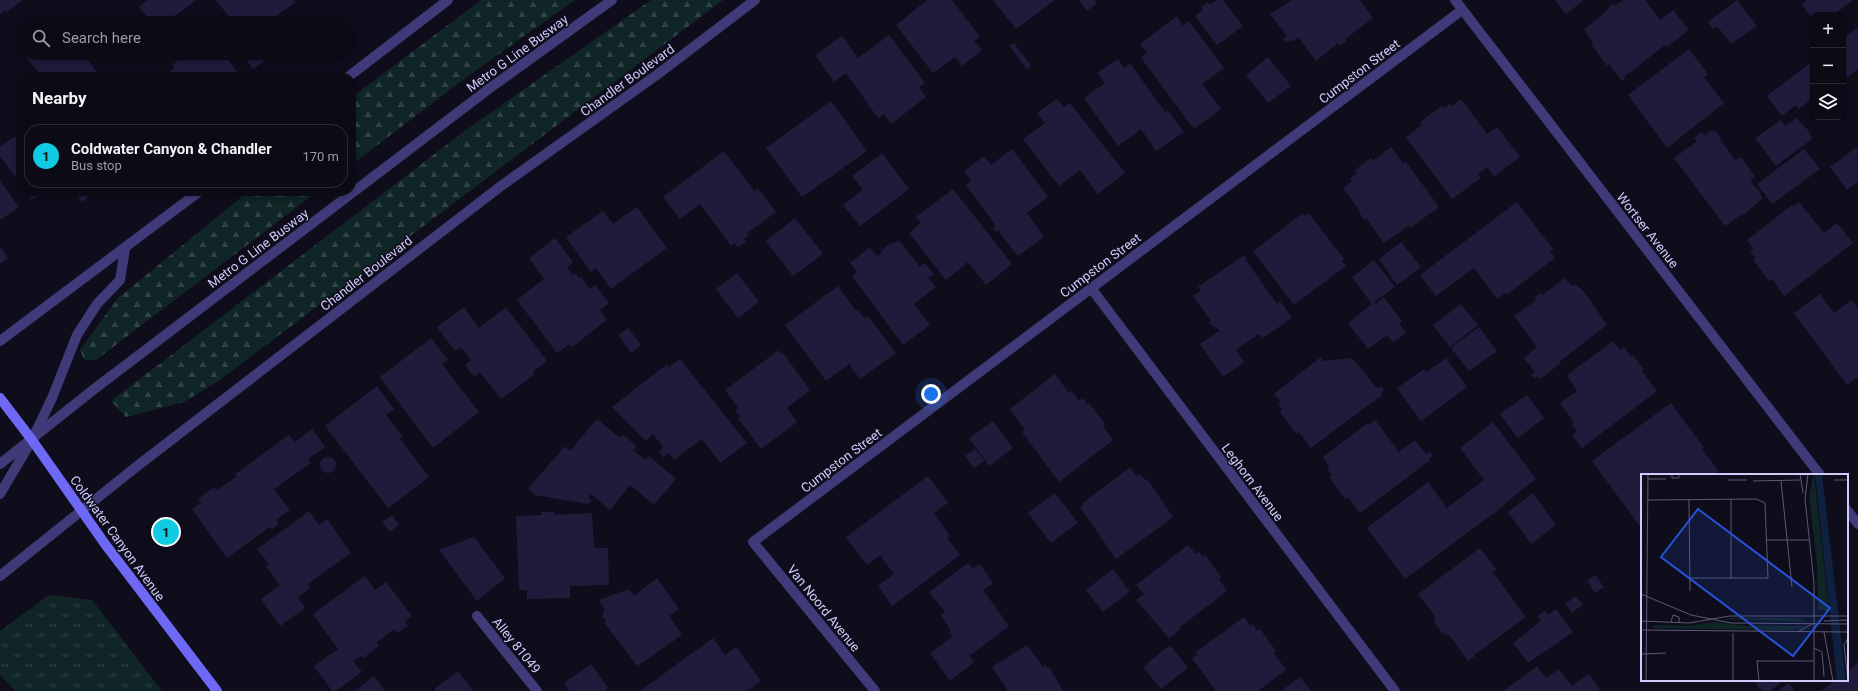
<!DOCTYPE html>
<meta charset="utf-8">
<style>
body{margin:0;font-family:Roboto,sans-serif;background:#191822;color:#f1f3f6}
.controls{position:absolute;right:12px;top:12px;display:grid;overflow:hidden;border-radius:8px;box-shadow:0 2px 6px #0003}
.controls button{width:36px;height:36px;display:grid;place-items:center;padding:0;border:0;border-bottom:1px solid #2b2b34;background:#0b0a15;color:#f1f3f6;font:20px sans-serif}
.you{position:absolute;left:931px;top:394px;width:14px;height:14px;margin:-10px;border:3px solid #fff;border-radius:50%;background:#1a73e8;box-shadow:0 0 0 6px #1a73e833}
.badge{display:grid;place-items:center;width:26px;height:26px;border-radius:50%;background:#10cbe2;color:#111;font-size:13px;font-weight:700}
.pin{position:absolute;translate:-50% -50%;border:2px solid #fff;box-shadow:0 1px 4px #0006}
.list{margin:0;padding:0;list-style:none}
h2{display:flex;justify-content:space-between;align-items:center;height:52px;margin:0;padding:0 16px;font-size:17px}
h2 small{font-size:13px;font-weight:400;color:#9a9aa0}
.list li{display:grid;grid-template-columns:26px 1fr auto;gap:12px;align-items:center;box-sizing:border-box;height:64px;margin:0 8px 8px;padding:0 8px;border:1px solid #2b2b34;border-radius:16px}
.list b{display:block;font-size:15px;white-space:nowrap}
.list p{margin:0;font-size:13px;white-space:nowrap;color:#9a9aa0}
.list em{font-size:13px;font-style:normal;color:#9a9aa0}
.icon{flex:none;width:22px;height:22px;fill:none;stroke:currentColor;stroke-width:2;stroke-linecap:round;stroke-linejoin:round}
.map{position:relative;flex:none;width:1858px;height:691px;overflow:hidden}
.search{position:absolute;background:#0b0a15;box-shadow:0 2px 6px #0003;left:16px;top:16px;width:340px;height:44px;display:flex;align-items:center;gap:10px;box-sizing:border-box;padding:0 14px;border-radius:22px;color:#9a9aa0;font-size:15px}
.panel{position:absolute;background:#0b0a15;box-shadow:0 2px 6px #0003;left:16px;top:72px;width:340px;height:124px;border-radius:16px}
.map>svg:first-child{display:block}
.forest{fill:url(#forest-firs)}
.park{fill:url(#park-tufts)}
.building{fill:#211a3b}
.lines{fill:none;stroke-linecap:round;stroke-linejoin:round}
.service{stroke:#3e3b78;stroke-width:10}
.minor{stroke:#3e3b78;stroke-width:10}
.tertiary{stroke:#3e3b78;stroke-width:10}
.secondary{stroke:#6e69f4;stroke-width:10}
.labels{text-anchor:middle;stroke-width:3;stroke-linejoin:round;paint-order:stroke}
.street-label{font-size:13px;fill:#d1cbfb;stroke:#0f0d1c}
.inset-road{fill:none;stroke:#5d5975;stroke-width:1}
.view{fill:#2654da;fill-opacity:0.15;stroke:#2654da;stroke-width:2}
.inset-edge{fill:none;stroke:#d1cbfb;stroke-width:2}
</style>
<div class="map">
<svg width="1858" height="691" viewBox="0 0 1858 691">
<defs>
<pattern id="forest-firs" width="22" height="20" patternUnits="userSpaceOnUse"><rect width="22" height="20" fill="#102525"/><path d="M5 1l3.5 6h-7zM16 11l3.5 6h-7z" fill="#324346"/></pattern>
<pattern id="park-tufts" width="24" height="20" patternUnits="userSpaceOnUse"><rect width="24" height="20" fill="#102525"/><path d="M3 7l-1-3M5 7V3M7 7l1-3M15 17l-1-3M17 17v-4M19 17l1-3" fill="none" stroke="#324346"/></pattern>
</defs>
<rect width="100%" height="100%" fill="#0f0d1c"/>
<g class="forest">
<path d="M481 0H575L471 74 351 165V98Z"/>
<path d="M651 0H723L217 382 184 402 126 417 111 401 466 130Z"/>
<path d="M249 191H318L96 360H84L80 350 118 298Z"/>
</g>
<path class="park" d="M49 595 92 600 162 691H15L0 675V631Z"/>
<g class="building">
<path d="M0 0H23L7 12 5 10 0 14Z"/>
<path d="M148 0H196L165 23H152L139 7Z"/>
<path d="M215 0H294L296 2 266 23H235Z"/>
<path d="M927 0H952L980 37 974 41 982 50 962 66 955 57 933 73 896 25Z"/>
<path d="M993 0H1055L1016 29Z"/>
<path d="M1079 0H1095L1097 3 1087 11Z"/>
<path d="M1217 0H1223L1243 26 1217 45 1195 16 1203 10 1201 7 1208 2 1210 5Z"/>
<path d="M1292 0H1360L1373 18 1345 39 1346 41 1340 46 1338 43 1316 61 1298 37 1291 42 1290 40 1286 43 1283 39 1287 36 1270 14Z"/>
<path d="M1555 0H1584L1566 14Z"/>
<path d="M1623 0H1645L1660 20 1673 10 1689 30 1667 47 1665 45 1624 77 1625 79 1622 81 1609 64 1607 66 1591 44 1593 43 1584 29 1608 10 1607 9 1614 3 1615 6Z"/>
<path d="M1737 0 1757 26 1731 44 1717 26 1713 29 1708 22Z"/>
<path d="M1807 0H1853L1833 15H1813V19L1802 5Z"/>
<path d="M1177 16 1183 26 1189 21 1224 68 1202 84 1221 109 1194 129 1141 58 1147 53 1140 44Z"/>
<path d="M1858 27V69L1845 79 1843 77V39Z"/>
<path d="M889 35 925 83 919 87 926 97 891 124 884 114 878 118 846 73 834 82 815 55 842 36 858 58Z"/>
<path d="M1014 43 1031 66 1027 69 1009 46Z"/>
<path d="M1689 49 1708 74 1704 77 1724 103 1667 148 1628 95Z"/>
<path d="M23 53H82L100 76 42 77Z"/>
<path d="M188 53H223L241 77H162L174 68 172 65Z"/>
<path d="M242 53H274L253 69Z"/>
<path d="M1268 57 1291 86 1268 103 1246 75Z"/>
<path d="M1118 59 1124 68 1130 63 1165 112 1168 110 1184 132 1156 151 1141 129 1118 146 1084 98 1105 83 1097 73Z"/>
<path d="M1813 61V98L1799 109 1796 105 1782 116 1767 96Z"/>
<path d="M137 71 141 77H129Z"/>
<path d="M1057 99 1064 107 1070 103 1125 173 1098 194 1080 170 1059 186 1023 139 1045 123 1037 113Z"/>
<path d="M1461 99 1487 134 1497 127 1520 157 1494 176 1487 167 1478 174 1481 178 1452 199 1406 137 1422 125 1420 122 1442 106 1444 108 1450 104 1452 106Z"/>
<path d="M831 101 867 151 802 197 766 148Z"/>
<path d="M21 105V115L16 108Z"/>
<path d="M1796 118 1808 130 1812 139 1776 166 1755 138 1781 120 1785 126Z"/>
<path d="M1712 130 1714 133 1716 131 1721 138 1720 139 1735 160 1741 157 1755 177 1750 181 1761 193 1760 194 1763 198 1742 216V214L1725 226 1674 158 1697 141 1694 138 1702 132 1705 135Z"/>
<path d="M21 132V185L0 156V147Z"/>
<path d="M1391 147 1403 163 1406 162 1439 207 1410 228 1408 226 1384 243 1366 218 1364 220 1359 212 1360 211 1343 188 1352 181 1350 178 1357 173 1355 170 1371 158 1373 161Z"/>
<path d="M1857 147 1858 182 1847 190 1830 167Z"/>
<path d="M1012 149 1048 197 1027 213 1044 237 1018 256 999 232V230L996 232 993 228 996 226 966 185 971 181 964 171 984 156 991 165Z"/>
<path d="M1804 149 1820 169 1772 204 1757 184Z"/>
<path d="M724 151 754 191 758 188 776 212 747 233 749 235 744 239 746 242 738 247 734 243 731 246 700 204 680 219 663 197Z"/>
<path d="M882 153 909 189 860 226 843 205 863 190 852 176Z"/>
<path d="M0 181 19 207 0 220Z"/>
<path d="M953 189 1012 264 986 285 968 262 946 280 909 233 921 223 916 217Z"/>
<path d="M26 191H45L32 200Z"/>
<path d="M74 191H97L82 202Z"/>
<path d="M1517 202 1553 249 1550 251 1555 258 1506 295 1505 293 1497 299 1474 268 1436 296 1420 275Z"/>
<path d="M1799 202 1824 233 1837 223 1853 243 1784 296 1772 279 1769 281 1753 260 1755 258 1750 251 1753 249 1747 240 1792 205 1793 207Z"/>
<path d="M637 207 667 248 611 289 596 268 591 272 566 237 603 211 613 224Z"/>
<path d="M1303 213 1305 216 1309 213 1344 259 1342 261 1346 266 1294 305 1253 251Z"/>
<path d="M795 218 823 254 793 276 766 241Z"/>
<path d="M555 238 573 262 567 267 573 275 575 273 579 278 581 277 590 289 595 285 609 303 600 310 607 320 572 347 569 344 557 353 517 300 544 279 529 258Z"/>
<path d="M899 240 920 267 925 263 934 274 928 278 936 287 914 304 930 325 903 345 852 276 857 272 850 263 870 247 877 256 882 253 881 251 892 242 893 244Z"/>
<path d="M1401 242 1421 267 1397 285 1379 259Z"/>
<path d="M0 247 8 258 0 264Z"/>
<path d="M1244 255 1247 259 1246 260 1277 304 1280 301 1292 318 1263 338 1259 334 1236 350 1244 362 1223 377 1200 344 1217 332 1221 333 1216 326 1214 328 1209 322 1211 321 1193 296 1201 290 1198 287Z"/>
<path d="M1374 260 1395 287 1374 302 1376 304 1384 297 1402 321 1399 323 1406 333 1393 342 1387 335 1368 349 1348 323 1372 304 1352 277Z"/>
<path d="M737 273 759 302 738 318 716 289Z"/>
<path d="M1565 278 1572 286 1576 284 1586 294 1607 325 1560 361 1561 363 1540 379 1538 377 1535 379 1531 375 1535 372 1524 358 1537 347 1514 316 1536 300 1534 298 1540 293 1542 295Z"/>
<path d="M838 286 856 311 858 310 865 319 868 316 896 353 860 379 849 364 826 381 785 325Z"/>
<path d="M1820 294 1834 313 1852 300 1858 309V377L1847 385 1794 313Z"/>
<path d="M1461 304 1478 325 1450 347 1433 325Z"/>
<path d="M464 307 479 328 506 307 547 361 533 372 535 374 501 399 480 372 474 377 465 365 471 360 461 347 455 351 437 327Z"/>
<path d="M1479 327 1497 351 1469 371 1451 348Z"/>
<path d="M628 328 641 345 631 353 618 335Z"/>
<path d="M431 338 448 360 442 364 479 412 433 448 380 377Z"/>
<path d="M1613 341 1620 350 1624 347 1631 357 1633 355 1644 370 1642 371 1657 391 1582 448 1572 435 1577 431 1572 424 1574 422 1560 403 1577 391 1567 375Z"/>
<path d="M779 350 781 354 783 353 810 390 787 408 797 422 761 449 738 418 741 417 735 410 738 408 725 390Z"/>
<path d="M1321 357 1323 361 1352 358 1377 388 1381 386 1384 390 1381 393 1382 395 1311 448 1299 432 1296 434 1280 412 1282 410 1278 404 1281 402 1274 394Z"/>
<path d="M1446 358 1467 387 1421 421 1397 388 1424 369 1427 372Z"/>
<path d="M680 359 747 443 720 463 702 439 674 460 668 453 663 457 659 451 663 447 653 434 646 441 612 407 667 364 669 367Z"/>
<path d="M1055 374 1069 393 1072 391 1079 401 1083 398 1088 405 1089 403 1105 424 1103 426 1113 440 1059 482 1022 432 1025 430 1010 409Z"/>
<path d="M377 386 394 409 386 415 403 437 400 439 429 477 388 508 325 426Z"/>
<path d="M1527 395 1544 418 1518 438 1500 414Z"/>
<path d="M1671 403 1704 448 1702 449 1719 471 1714 475H1642V529L1592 461Z"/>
<path d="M597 419 620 438 623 435 637 446 633 450 645 460 649 456 676 479 654 505 630 485 610 510 591 494 588 497 592 501 588 504 535 495 528 489 565 446 570 451Z"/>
<path d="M1375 420 1399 452 1415 440 1426 454 1430 451 1433 456 1429 458 1430 460 1360 513 1348 497 1345 499 1329 477 1332 475 1327 468 1329 466 1323 457 1368 423 1369 425Z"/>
<path d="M993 421 1013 448 989 466 969 438Z"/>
<path d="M1493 422 1536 479 1504 504 1505 505 1405 579 1367 528 1428 482 1447 508 1484 480 1460 448Z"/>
<path d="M312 429 325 447 308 459 311 463 274 489 290 510 276 520 279 524 272 529 270 527 227 558 192 509 201 503 198 499 214 487 217 490 237 476 235 474 289 435 295 442Z"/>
<path d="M975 449 984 461 974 468 965 456Z"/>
<circle cx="328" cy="465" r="8"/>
<path d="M1130 467 1137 476 1140 474 1145 480 1147 479 1173 517 1116 559 1080 507 1084 505 1083 503Z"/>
<path d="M928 476 948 503 934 513 950 536 947 538 960 555 892 606 878 586 894 574 880 555 867 565 846 537Z"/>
<path d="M1055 493 1078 523 1051 543 1028 513Z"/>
<path d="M1533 493 1556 525 1531 544 1508 512Z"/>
<path d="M309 511 319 525 327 519 351 553 308 584 310 588 298 597 305 608 280 626 261 599 280 585 266 566 269 564 257 549Z"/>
<path d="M541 512H554L555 515 592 513 594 548H608L609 585 570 586V598L527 599V590H519L516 516 542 515Z"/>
<path d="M392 515 399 525 390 532 382 522Z"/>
<path d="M474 537 505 578 477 601 439 550Z"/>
<path d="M1188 545 1196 554 1199 552 1202 557 1205 555 1221 577 1219 579 1227 591 1180 627 1181 629 1169 638 1136 600 1144 594 1136 585Z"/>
<path d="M1480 548 1497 570 1493 572 1526 617 1474 655 1475 656 1468 661 1450 636 1442 633 1435 623 1434 615 1418 594Z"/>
<path d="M968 563 973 569 980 564 993 583 983 590 1009 626 969 656 974 662 950 681 930 653 953 636 949 632 951 630 941 615 945 612 929 592Z"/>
<path d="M1113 569 1130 592 1103 612 1086 590Z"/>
<path d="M1595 575 1604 587 1595 593 1587 581Z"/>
<path d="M365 576 375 590 386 582 412 616 405 621 408 626 397 633 394 629 377 642 379 646 363 658 361 656 353 661 362 672 336 691H332L314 666 338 649 313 614Z"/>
<path d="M657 578 679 609 669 616 682 635 637 666 604 622 606 621 602 616 604 615 602 612 605 610 599 600 629 589 634 596Z"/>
<path d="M1576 596 1583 604 1572 613 1565 604Z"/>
<path d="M1556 609 1573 632 1528 663 1513 643 1541 621 1537 616 1545 611 1548 615Z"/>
<path d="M1244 617 1251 626 1253 624 1257 631 1260 629 1276 651 1274 653 1286 670 1258 691H1216L1192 658 1197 655 1196 652Z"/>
<path d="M713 638 725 655 736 647 761 681 747 691H640Z"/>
<path d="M1027 645 1043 667 1045 665 1051 670 1063 691H1008L992 667Z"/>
<path d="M1170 645 1188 668 1161 689 1143 667Z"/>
<path d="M1858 662V691H1821L1836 680H1847V672Z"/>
<path d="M591 664 608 688 605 691H569L564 683Z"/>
<path d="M1537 666 1546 678 1559 669 1572 686 1589 674 1600 689 1598 691H1503Z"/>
<path d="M458 671 473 691H436L434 689Z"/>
<path d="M374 676 385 691H355Z"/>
<path d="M1300 677 1311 691H1281Z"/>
<path d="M1753 680H1784L1770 691H1762Z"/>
<path d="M1789 683 1795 691H1778Z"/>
</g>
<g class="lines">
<g class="service">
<path d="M0 464 93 390 490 88 612 0"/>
<path d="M477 616 537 691"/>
</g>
<g class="minor">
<path d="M1455 0 1820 475"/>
<path d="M1091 288 1395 691"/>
<path d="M1847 510 1858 524"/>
<path d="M875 691 753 542 1462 10"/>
</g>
<g class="tertiary">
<path d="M348 77 448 0"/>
<path d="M0 341 200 191"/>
<path d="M0 494 32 440 52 398 77 335 97 304 120 280 125 249"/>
<path d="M0 576 136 467 501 186 658 74 755 0"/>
</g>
<path class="secondary" d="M0 398 32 440 105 544 217 691"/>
</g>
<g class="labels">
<g class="street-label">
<text transform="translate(517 53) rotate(-36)" y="5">Metro G Line Busway</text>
<text transform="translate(1359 71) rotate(-37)" y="5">Cumpston Street</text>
<text transform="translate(627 80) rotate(-36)" y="5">Chandler Boulevard</text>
<text transform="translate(1648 230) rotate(52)" y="5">Wortser Avenue</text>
<text transform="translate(258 248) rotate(-37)" y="5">Metro G Line Busway</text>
<text transform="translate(1100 265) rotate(-37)" y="5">Cumpston Street</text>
<text transform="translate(366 273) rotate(-38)" y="5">Chandler Boulevard</text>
<text transform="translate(841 460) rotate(-37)" y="5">Cumpston Street</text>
<text transform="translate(1253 482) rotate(53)" y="5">Leghorn Avenue</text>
<text transform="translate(118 538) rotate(54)" y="5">Coldwater Canyon Avenue</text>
<text transform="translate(824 608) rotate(51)" y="5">Van Noord Avenue</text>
<text transform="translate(517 645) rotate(51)" y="5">Alley 81049</text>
</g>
</g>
<g transform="translate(1641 474)">
<rect width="207" height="207" fill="#0f0d1c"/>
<path d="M91 144H157L165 148 82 145ZM73 148 106 152H164L159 155 145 156 11 154 14 151 48 152Z" fill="#102525"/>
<path d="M173 0 188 138 177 135 176 89 168 21Z" fill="#102525"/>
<path d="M174 0H181L205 207H196Z" fill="#0f213e"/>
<path class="inset-road" d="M31 0V4H38V0M159 0 162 19M167 0 164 25 173 109V207M7 5H25M87 6H106M193 6H207M112 7 159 6M140 7 151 113M7 26 115 25 124 29 127 104H49M48 26 49 117M90 26V104M126 66H169M0 120 50 141 90 149 207 150M0 147 48 149 89 142H207M183 147 207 146M30 148 32 141 38 143V149M0 156 207 158M158 157 171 150M183 158 192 207M173 174 181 178 183 202M0 180 25 179M5 207 7 0M92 207V159M118 207 116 187H173M207 207 203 171 207 164"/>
<path class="view" d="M57 35 189 134 152 182 20 83Z"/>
<rect width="207" height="207" class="inset-edge"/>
</g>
</svg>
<div class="controls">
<button>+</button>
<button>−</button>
<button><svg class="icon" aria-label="layers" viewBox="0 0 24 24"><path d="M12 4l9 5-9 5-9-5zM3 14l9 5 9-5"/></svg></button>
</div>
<div class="you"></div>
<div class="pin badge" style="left:166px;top:532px">1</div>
<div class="search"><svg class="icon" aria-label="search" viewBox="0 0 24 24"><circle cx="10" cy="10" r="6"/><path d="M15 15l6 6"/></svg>Search here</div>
<section class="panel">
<h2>Nearby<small></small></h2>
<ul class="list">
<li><span class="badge">1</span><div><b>Coldwater Canyon &amp; Chandler</b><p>Bus stop</p></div><em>170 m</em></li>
</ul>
</section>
</div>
